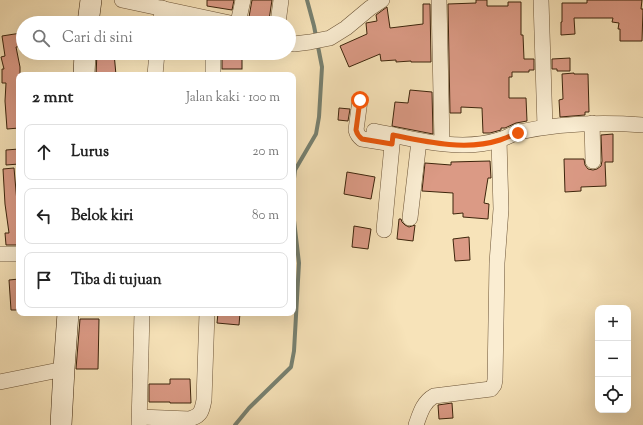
<!DOCTYPE html>
<html lang="id">
<meta charset="utf-8">
<style>
body{margin:0;font-family:"Sorts Mill Goudy",serif;background:#f6f6f6;color:#222}
.controls{position:absolute;right:12px;bottom:12px;display:grid;overflow:hidden;border-radius:8px;box-shadow:0 4px 16px #0002}
.controls button{width:36px;height:36px;display:grid;place-items:center;padding:0;border:0;border-bottom:1px solid #e0e0e0;background:#fff;color:#222;font:20px sans-serif}
.stop{position:absolute;width:12px;height:12px;margin:-9px;border:3px solid #ea580c;border-radius:50%;background:#fff}
.stop.end{background:#ea580c;border-color:#fff;box-shadow:0 1px 4px #0008}
.list{margin:0;padding:0;list-style:none}
h2{display:flex;justify-content:space-between;align-items:center;height:52px;margin:0;padding:0 16px;font-size:17px}
h2 small{font-size:13px;font-weight:400;color:#767676}
.list li{display:grid;grid-template-columns:26px 1fr auto;gap:12px;align-items:center;box-sizing:border-box;height:56px;margin:0 8px 8px;padding:0 8px;border:1px solid #e0e0e0;border-radius:8px}
.list b{display:block;font-size:15px;white-space:nowrap}
.list em{font-size:13px;font-style:normal;color:#767676}
.icon{flex:none;width:22px;height:22px;fill:none;stroke:currentColor;stroke-width:2;stroke-linecap:round;stroke-linejoin:round}
.map{position:relative;flex:none;width:643px;height:425px;overflow:hidden}
.search{position:absolute;background:#fff;box-shadow:0 4px 16px #0002;left:16px;top:16px;width:280px;height:44px;display:flex;align-items:center;gap:10px;box-sizing:border-box;padding:0 14px;border-radius:22px;color:#767676;font-size:15px}
.panel{position:absolute;background:#fff;box-shadow:0 4px 16px #0002;left:16px;top:72px;width:280px;height:244px;border-radius:8px}
.map>svg:first-child{display:block}
.lines{fill:none;stroke-linecap:round;stroke-linejoin:round}
.stream{stroke:#778171;stroke-width:4}
.building{fill:#db9a85;stroke:#3d250c}
.street-casing{stroke:#6c5437;stroke-width:16}
.secondary-casing{stroke:#3d250c;stroke-width:22}
.street{stroke:#faedd2;stroke-width:15}
.secondary{stroke:#faedd2;stroke-width:21}
.route{stroke:#ea580c;stroke-width:5}
</style>
<div class="map">
<svg width="643" height="425" viewBox="0 0 643 425">
<rect width="100%" height="100%" fill="#f7e3b9"/>
<filter id="stains"><feTurbulence type="fractalNoise" baseFrequency=".005" numOctaves="4"/><feColorMatrix values="0 0 0 0 .2 0 0 0 0 .09 0 0 0 0 .02 0 0 0 .5 -.17"/></filter>
<radialGradient id="worn" r=".72"><stop offset=".6" stop-color="#630" stop-opacity="0"/><stop offset="1" stop-color="#630" stop-opacity=".3"/></radialGradient>
<g class="lines">
<g class="stream">
<path d="M293 187 295 170 316 134 319 117 322 67 314 26 307 0"/>
<path d="M235 425 249 408 291 367 294 351 299 263 293 212"/>
</g>
</g>
<g class="building">
<path d="M207 0H234L232 10 207 6Z"/>
<path d="M252 0H272L269 20 249 17Z"/>
<path d="M476 0H487V6H508V2H521V35H523L524 59H534V70H529V72H512V77H509V98H526L527 121 516 123 505 128H501V130L490 133H483L482 108 461 107V113H450L448 4 476 3Z"/>
<path d="M587 0H642L641 9H643L642 41H620V29H618L619 23 612 22 613 18H574L575 34 561 35V22H562V3H587Z"/>
<path d="M423 4H430L431 62H411V61L396 62V60L381 61 380 54 349 67 340 46 367 34 366 23 377 21 376 15 387 7 390 28 423 24Z"/>
<path d="M21 33 23 46 16 47 20 67V75H19V128L7 129 5 101 6 83H2V69H4L1 57 5 56 2 36Z"/>
<path d="M97 53H114L116 75H96Z"/>
<rect x="222" y="57" width="20" height="12"/>
<path d="M570 58V71H557V69H552V59Z"/>
<path d="M574 73V74H588L589 112H585V115L560 117 559 100 563 99 562 74Z"/>
<path d="M410 90 432 92 433 134 392 126 395 102 408 103Z"/>
<path d="M339 108 350 109 348 121 338 120Z"/>
<path d="M613 134V162H605L606 186 581 187V191L565 192 564 159H584L585 165 588 169 593 170 597 169 601 166 602 161 601 135Z"/>
<path d="M19 149V164L6 165V150Z"/>
<path d="M490 161 491 178H488L484 203 489 204 488 219 463 217V213L453 214V193L422 191 425 163 451 165V162Z"/>
<path d="M14 168 17 202H19V245H6L5 233H9L5 204 3 169Z"/>
<path d="M347 172 375 177 371 199 344 194Z"/>
<path d="M399 219H401L402 222 405 225 409 227 415 225 413 241 397 239Z"/>
<path d="M354 226 371 229 368 249 352 247Z"/>
<path d="M469 237 470 260 455 261 453 239Z"/>
<path d="M19 279V310H11L9 280Z"/>
<path d="M218 313H240L239 325 217 323Z"/>
<path d="M80 319H99L98 369H76Z"/>
<path d="M170 379H190L191 403H170V402H149V384H170Z"/>
<path d="M452 403 453 418 439 419 438 405Z"/>
</g>
<g class="lines">
<g class="street-casing">
<g id="street">
<path d="M122 0 230 23"/>
<path d="M439 0 442 143"/>
<path d="M541 0 545 127"/>
<path d="M161 23 162 8"/>
<path d="M238 23 243 0"/>
<path d="M278 23 281 0"/>
<path d="M289 43 294 44 310 42 330 38 346 28 370 8 382 0"/>
<path d="M213 53V75"/>
<path d="M155 75 157 53"/>
<path d="M360 100 356 130C357 134 358 136 362 139L387 143"/>
<path d="M592 123 593 161"/>
<path d="M374 131C403 137 433 145 463 145 475 145 489 143 499 140 506 138 512 134 519 132 560 123 602 122 643 125"/>
<path d="M410 218 419 141"/>
<path d="M384 230 393 135"/>
<path d="M0 254H19"/>
<path d="M0 382 64 369"/>
<path d="M140 417 189 419C201 416 202 411 204 400L207 313"/>
<path d="M139 425 142 313"/>
<path d="M416 425C420 414 423 402 434 396L491 389 494 385 495 380 497 263 501 209 499 140"/>
</g>
</g>
<g class="secondary-casing">
<g id="secondary">
<path d="M88 23 91 0"/>
<path d="M84 75 85 53"/>
<path d="M61 425 64 369 68 313"/>
</g>
</g>
<use href="#street" class="street"/>
<use href="#secondary" class="secondary"/>
</g>
<g class="lines">
<path class="route" d="M360 100 356 130C357 134 358 136 362 139L392 144 393 135C427 142 466 151 500 140 506 138 512 135 518 133"/>
</g>
<rect width="100%" height="100%" filter="url(#stains)"/>
<rect width="100%" height="100%" fill="url(#worn)"/>
</svg>
<div class="controls">
<button>+</button>
<button>−</button>
<button><svg class="icon" aria-label="locate" viewBox="0 0 24 24"><circle cx="12" cy="12" r="6"/><path d="M12 2v4M12 18v4M2 12h4M18 12h4"/></svg></button>
</div>
<div class="stop" style="left:360px;top:100px"></div>
<div class="stop end" style="left:518px;top:133px"></div>
<div class="search"><svg class="icon" aria-label="search" viewBox="0 0 24 24"><circle cx="10" cy="10" r="6"/><path d="M15 15l6 6"/></svg>Cari di sini</div>
<section class="panel">
<h2>2 mnt<small>Jalan kaki · 100 m</small></h2>
<ul class="list">
<li><svg class="icon" aria-label="ahead" viewBox="0 0 24 24"><path d="M12 20V5M6 11l6-6 6 6"/></svg><div><b>Lurus</b></div><em>20 m</em></li>
<li><svg class="icon" aria-label="left" viewBox="0 0 24 24"><path d="M17 20v-9H6M10 6l-5 5 5 5"/></svg><div><b>Belok kiri</b></div><em>80 m</em></li>
<li><svg class="icon" aria-label="arrive" viewBox="0 0 24 24"><path d="M6 21V4h12l-3 4 3 4H6"/></svg><div><b>Tiba di tujuan</b></div></li>
</ul>
</section>
</div>
